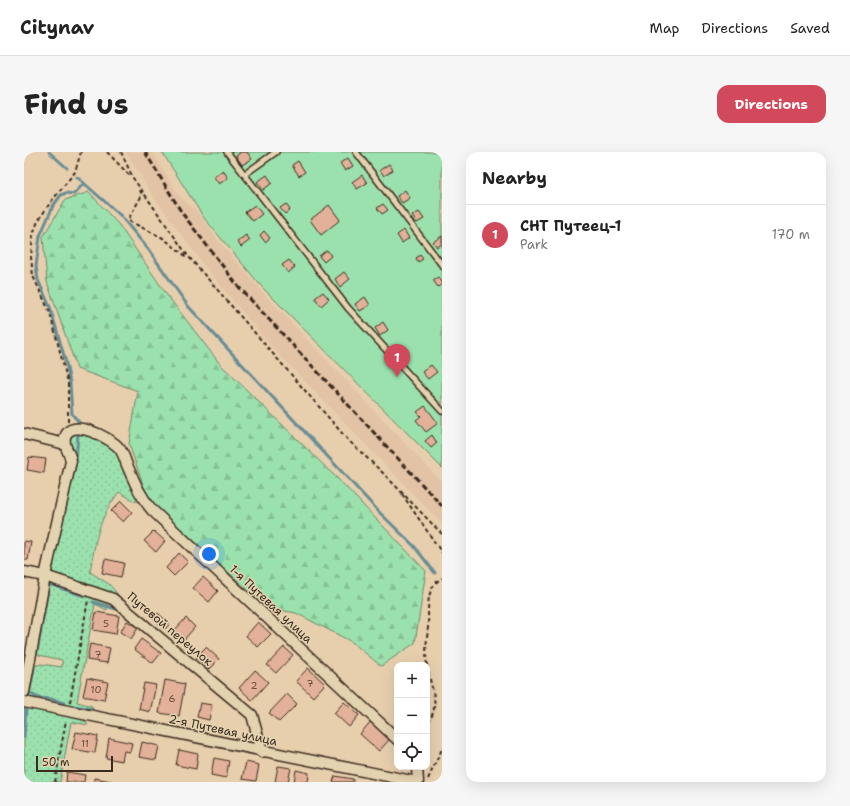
<!DOCTYPE html>
<meta charset="utf-8">
<style>
body{margin:0;font-family:"Shantell Sans",sans-serif;background:#f6f6f6;color:#222}
.controls{position:absolute;right:12px;bottom:12px;display:grid;overflow:hidden;border-radius:8px;box-shadow:0 4px 16px #0002}
.controls button{width:36px;height:36px;display:grid;place-items:center;padding:0;border:0;border-bottom:1px solid #e0e0e0;background:#fff;color:#222;font:20px sans-serif}
.scale{position:absolute;left:12px;bottom:10px;width:77px;box-sizing:border-box;padding-left:4px;border:2px solid #3b2a1e;border-top:0;font-size:11px;line-height:14px;white-space:nowrap;color:#3b2a1e;-webkit-text-stroke:3px #e4d3b0;paint-order:stroke}
.you{position:absolute;left:185px;top:402px;width:14px;height:14px;margin:-10px;border:3px solid #fff;border-radius:50%;background:#1a73e8;box-shadow:0 0 0 6px #1a73e833}
.badge{display:grid;place-items:center;width:26px;height:26px;border-radius:50%;background:#d1495b;color:#fff;font-size:13px;font-weight:700}
.pin{position:absolute;translate:-50% -33px;filter:drop-shadow(0 1px 2px #0008)}
.pin::after{content:'';position:absolute;top:21px;width:14px;height:12px;background:inherit;clip-path:polygon(0 0,100% 0,50% 100%)}
.list{margin:0;padding:0;list-style:none}
h2{display:flex;justify-content:space-between;align-items:center;height:52px;margin:0;padding:0 16px;font-size:17px}
h2 small{font-size:13px;font-weight:400;color:#767676}
.list li{display:grid;grid-template-columns:26px 1fr auto;gap:12px;align-items:center;box-sizing:border-box;height:60px;padding:0 16px;border-top:1px solid #e0e0e0}
.list b{display:block;font-size:15px;white-space:nowrap}
.list p{margin:0;font-size:13px;white-space:nowrap;color:#767676}
.list em{font-size:13px;font-style:normal;color:#767676}
.icon{flex:none;width:22px;height:22px;fill:none;stroke:currentColor;stroke-width:2;stroke-linecap:round;stroke-linejoin:round}
.map{position:relative;flex:none;width:418px;height:630px;overflow:hidden;border-radius:12px}
header{display:flex;align-items:center;gap:24px;box-sizing:border-box;height:56px;padding:0 20px;background:#fff;border-bottom:1px solid #e0e0e0}
header strong{font-size:19px}
nav{display:flex;gap:22px;margin-inline-start:auto;font-size:14px}
.intro{display:flex;align-items:center;justify-content:space-between;box-sizing:border-box;height:96px;padding:0 24px}
h1{margin:0;font-size:28px}
.button{padding:10px 18px;border-radius:12px;background:#d1495b;color:#fff;font-size:14px;font-weight:700}
main{display:flex;gap:24px;padding:0 24px}
aside{flex:1;background:#fff;border-radius:12px;box-shadow:0 4px 16px #0002}
.map>svg:first-child{display:block}
.built{fill:#e3c3a5}
.grass{fill:url(#grass-dots);stroke:#6b8666}
.forest{fill:url(#forest-firs);stroke:#6b8666}
.green{fill:#9be1ae;stroke:#6b8666}
.lines{fill:none;stroke-linecap:round;stroke-linejoin:round}
.stream{stroke:#678d95;stroke-width:3}
.building{fill:#e3b199;stroke:#3b2a1e}
.lane-casing{stroke:#3b2a1e;stroke-width:8}
.street-casing{stroke:#3b2a1e;stroke-width:13}
.path{stroke:#3b2a1e;stroke-width:2;stroke-dasharray:4 3;stroke-linecap:butt}
.lane{stroke:#e4d3b0;stroke-width:5}
.street{stroke:#e4d3b0;stroke-width:10}
.rail{stroke:#3b2a1e;stroke-width:3;stroke-dasharray:6 3;stroke-linecap:butt}
.labels{text-anchor:middle;stroke-width:3;stroke-linejoin:round;paint-order:stroke}
.number-label{font-size:10px;fill:#654c3d}
.street-label{font-size:12px;fill:#3b2a1e;stroke:#e4d3b0}
</style>
<header>
<strong>Citynav</strong>
<nav><a>Map</a><a>Directions</a><a>Saved</a></nav>
</header>
<div class="intro"><h1>Find us</h1><a class="button">Directions</a></div>
<main>
<div class="map">
<svg width="418" height="630" viewBox="0 0 418 630">
<defs>
<pattern id="grass-dots" width="8" height="8" patternUnits="userSpaceOnUse"><rect width="8" height="8" fill="#9be1ae"/><path d="M2 2h.1M6 6h.1" fill="none" stroke="#86c195" stroke-width="1.8" stroke-linecap="round"/></pattern>
<pattern id="forest-firs" width="22" height="20" patternUnits="userSpaceOnUse"><rect width="22" height="20" fill="#9be1ae"/><path d="M5 1l3.5 6h-7zM16 11l3.5 6h-7z" fill="#86c195"/></pattern>
</defs>
<rect width="100%" height="100%" fill="#e7cfae"/>
<filter id="ink" filterUnits="userSpaceOnUse"><feTurbulence type="fractalNoise" baseFrequency=".025" numOctaves="2"/><feDisplacementMap in="SourceGraphic" scale="8" xChannelSelector="R" yChannelSelector="G"/><feConvolveMatrix kernelMatrix="1 2 1 2 8 2 1 2 1" color-interpolation-filters="sRGB"/></filter>
<g filter="url(#ink)">
<path class="built" d="M102 0H128L155 44 172 58 196 91 243 145 418 330V372L246 193 185 120 127 41Z"/>
<g class="grass">
<path d="M60 281 81 290 92 300 113 345 112 350 95 340C74 367 72 387 66 420L85 432 95 444 72 435 24 422 37 364 44 288 51 282Z"/>
<path d="M24 431 83 449V458L71 452 53 550 68 554 67 560 2 544 7 515 17 512 38 515V508L15 503 11 499Z"/>
<path d="M5 556 59 567 64 573 47 570 36 630H0V557Z"/>
</g>
<path class="forest" d="M65 40 95 73 143 143 196 212 317 330 402 419 391 491 357 514 328 490 272 461 244 456 124 347 105 292 114 239 53 217 23 130 19 85 41 48Z"/>
<path class="green" d="M138 0H418V316L238 135 180 66Z"/>
<g class="lines">
<g class="stream">
<path d="M25 0 43 16"/>
<path d="M53 25 96 63 124 97 164 154 356 361 390 394 411 421"/>
<path d="M55 270 48 262 46 231 42 211 26 155 14 128 12 114 16 84 29 54 37 43 42 41 50 42 60 31"/>
<path d="M47 332 52 308 54 282"/>
<path d="M40 363 43 347"/>
<path d="M69 450 92 457"/>
<path d="M13 500 25 432 60 444"/>
<path d="M5 541 15 546 27 547 40 551"/>
<path d="M5 543 10 516"/>
<path d="M50 554 68 557"/>
<path d="M0 585 2 557"/>
</g>
</g>
<g class="building">
<path d="M217 0H223L228 7 218 13 212 4Z"/>
<path d="M324 6 329 14 321 19 316 11Z"/>
<path d="M274 9 281 20 275 24 268 13Z"/>
<path d="M365 12 369 18 360 24 356 18Z"/>
<path d="M199 18 204 26 195 32 190 25Z"/>
<path d="M243 23 248 31 239 38 233 30Z"/>
<path d="M338 23 343 31 333 37 328 30Z"/>
<path d="M381 38 386 46 378 51 373 44Z"/>
<path d="M262 52 266 58 261 62 256 56Z"/>
<path d="M359 52 364 58 358 62 353 56Z"/>
<path d="M231 53 238 62 229 69 221 60Z"/>
<path d="M305 53 316 68 297 83 286 68Z"/>
<path d="M395 60 400 67 393 71 388 64Z"/>
<path d="M380 78 385 86 378 91 373 83Z"/>
<path d="M240 79 246 86 241 90 236 83Z"/>
<path d="M222 83 226 88 217 95 213 90Z"/>
<path d="M418 84V92L413 95 409 90Z"/>
<path d="M303 98 307 104 300 110 295 104Z"/>
<path d="M396 103 399 107 394 110 392 106Z"/>
<path d="M265 108 271 115 264 121 258 113Z"/>
<path d="M320 120 326 127 316 135 311 127Z"/>
<path d="M414 125 418 132 414 135 409 128Z"/>
<path d="M299 140 305 147 297 154 291 146Z"/>
<path d="M341 145 346 153 336 159 331 152Z"/>
<path d="M359 170 364 178 356 184 351 176Z"/>
<path d="M378 193 384 200 375 208 369 201Z"/>
<path d="M407 213 413 220 404 227 398 220Z"/>
<path d="M401 254 414 271 402 280 392 268 397 264 393 260Z"/>
<path d="M408 283 413 291 407 296 401 289Z"/>
<path d="M5 305 22 307 20 321 3 318Z"/>
<path d="M97 349 108 360 99 370 87 359Z"/>
<path d="M130 379 141 389 132 400 120 389Z"/>
<path d="M0 389 7 390 4 408H0Z"/>
<path d="M155 401 164 410 150 424 142 416Z"/>
<path d="M81 407 100 411 97 425 78 421Z"/>
<path d="M179 425 194 439 185 450 169 436Z"/>
<path d="M72 460 95 464 92 482 69 478Z"/>
<path d="M134 461 146 472 141 477 129 466Z"/>
<path d="M162 466 171 475 158 490 148 481Z"/>
<path d="M103 469 114 476 107 487 96 480Z"/>
<path d="M234 470 247 482 234 495 222 484Z"/>
<path d="M117 487 137 501 129 511 110 497Z"/>
<path d="M66 492 86 496 83 511 63 508Z"/>
<path d="M182 495 195 507 185 517 172 505Z"/>
<path d="M260 495 269 503 252 521 243 513Z"/>
<path d="M284 516 301 532 289 545 272 529Z"/>
<path d="M231 518 244 530 228 548 215 536Z"/>
<path d="M63 526 84 530 80 548 59 544Z"/>
<path d="M141 528 161 532 155 564 135 561Z"/>
<path d="M120 531 132 533 126 560 115 557Z"/>
<path d="M263 542 273 552 255 570 245 561Z"/>
<path d="M320 550 335 563 325 575 310 561Z"/>
<path d="M176 551 188 553 185 568 173 565Z"/>
<path d="M347 569 366 587 355 599 336 582Z"/>
<path d="M52 580 74 584 71 601 48 597Z"/>
<path d="M85 586 108 591 106 600 100 599 98 609 82 606Z"/>
<path d="M118 590 135 594 132 608 115 605Z"/>
<path d="M155 598 174 602 172 617 152 613Z"/>
<path d="M190 606 205 609 202 626 187 623Z"/>
<path d="M222 610 235 613 232 629 218 627Z"/>
<path d="M254 614 267 616 264 630H251Z"/>
<path d="M272 618 285 621 284 630H270Z"/>
<path d="M43 620 61 623 60 630H42Z"/>
<path d="M311 624 329 627V630H309Z"/>
<path d="M70 626 88 629V630H70Z"/>
</g>
<g class="lines">
<g class="lane-casing">
<g id="lane">
<path d="M203 0 324 156 418 259"/>
<path d="M332 0 418 113"/>
<path d="M221 22 252 0"/>
</g>
</g>
<g class="street-casing">
<g id="street">
<path d="M0 282 41 292"/>
<path d="M0 420 21 424 89 447 228 563 238 600"/>
<path d="M0 540 21 424 47 309C46 301 39 294 41 286 45 264 87 286 95 296 99 300 101 308 103 313 110 329 116 344 128 358L373 587"/>
<path d="M0 550 393 630"/>
<path d="M393 615 394 630"/>
</g>
</g>
<g class="path">
<path d="M83 0 107 25"/>
<path d="M97 0 109 26 164 104 324 288 359 321 418 382"/>
<path d="M116 38 118 43 105 66V69L139 86 163 105"/>
<path d="M44 270V231L26 161 9 124 7 105 9 82 14 69 26 51 51 20 57 0"/>
<path d="M378 342 418 401"/>
<path d="M403 513C401 498 403 489 404 475 405 457 400 437 418 426"/>
<path d="M403 513C406 536 418 552 403 572"/>
<path d="M46 550 64 448"/>
<path d="M404 627 418 597"/>
<path d="M31 630 42 568"/>
</g>
<use href="#lane" class="lane"/>
<use href="#street" class="street"/>
<path class="rail" d="M121 0 158 61 214 134 418 354"/>
</g>
</g>
<g class="labels">
<g class="number-label">
<text x="82" y="475">5</text>
<text x="74" y="506">7</text>
<text x="286" y="535">7</text>
<text x="230" y="537">2</text>
<text x="72" y="541">10</text>
<text x="148" y="550">6</text>
<text x="61" y="595">11</text>
</g>
<g class="street-label">
<text transform="translate(247 452) rotate(43)" y="4">1-я Путевая улица</text>
<text transform="translate(146 477) rotate(40)" y="4">Путевой переулок</text>
<text transform="translate(199 578) rotate(12)" y="4">2-я Путевая улица</text>
</g>
</g>
</svg>
<div class="controls">
<button>+</button>
<button>−</button>
<button><svg class="icon" aria-label="locate" viewBox="0 0 24 24"><circle cx="12" cy="12" r="6"/><path d="M12 2v4M12 18v4M2 12h4M18 12h4"/></svg></button>
</div>
<div class="scale">50 m</div>
<div class="you"></div>
<div class="pin badge" style="left:373px;top:225px">1</div>
</div>
<aside>
<h2>Nearby<small></small></h2>
<ul class="list">
<li><span class="badge">1</span><div><b>СНТ Путеец-1</b><p>Park</p></div><em>170 m</em></li>
</ul>
</aside>
</main>
